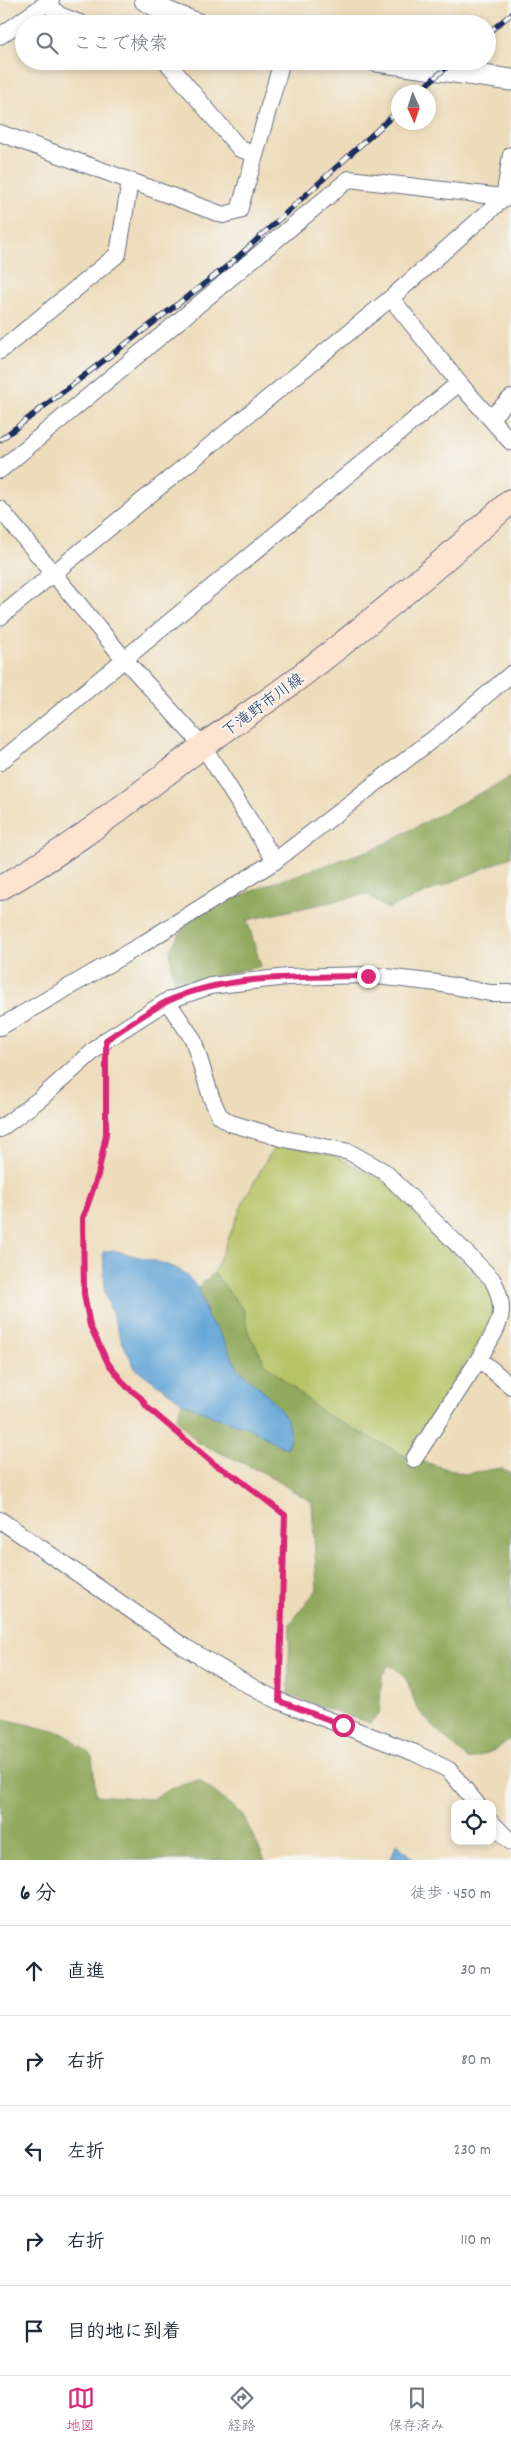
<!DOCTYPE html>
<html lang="ja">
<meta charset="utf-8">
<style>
body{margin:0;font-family:Dekko,"Klee One",sans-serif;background:#f6f6f7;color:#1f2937}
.controls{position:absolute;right:15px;bottom:15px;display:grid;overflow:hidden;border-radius:10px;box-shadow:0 2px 8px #0003}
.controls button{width:45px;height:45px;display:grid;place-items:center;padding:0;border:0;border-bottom:1px solid #e0e1e3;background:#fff;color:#1f2937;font:25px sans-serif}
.compass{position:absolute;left:391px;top:85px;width:45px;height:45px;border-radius:50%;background:#fff;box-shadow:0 2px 8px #0003;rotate:177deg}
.stop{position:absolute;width:15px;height:15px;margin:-11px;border:4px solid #db2777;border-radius:50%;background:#fff}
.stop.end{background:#db2777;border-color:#fff;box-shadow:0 1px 5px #0008}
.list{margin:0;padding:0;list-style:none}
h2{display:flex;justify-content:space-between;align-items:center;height:65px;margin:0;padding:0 20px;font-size:21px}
h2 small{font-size:16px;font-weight:400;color:#747a83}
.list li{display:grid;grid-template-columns:32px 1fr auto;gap:15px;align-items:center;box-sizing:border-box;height:90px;padding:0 20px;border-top:1px solid #e0e1e3}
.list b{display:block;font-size:19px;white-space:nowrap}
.list em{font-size:16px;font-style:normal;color:#747a83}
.icon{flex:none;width:28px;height:28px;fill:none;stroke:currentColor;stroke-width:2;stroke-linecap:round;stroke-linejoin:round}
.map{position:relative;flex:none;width:511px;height:1860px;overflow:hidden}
.search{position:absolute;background:#fff;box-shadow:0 2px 8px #0003;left:15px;right:15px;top:15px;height:55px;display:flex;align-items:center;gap:12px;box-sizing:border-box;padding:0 18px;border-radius:28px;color:#747a83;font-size:19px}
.sheet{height:515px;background:#fff}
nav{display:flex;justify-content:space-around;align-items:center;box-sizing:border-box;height:70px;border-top:1px solid #e0e1e3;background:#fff;font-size:14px;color:#747a83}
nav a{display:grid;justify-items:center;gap:2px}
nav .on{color:#db2777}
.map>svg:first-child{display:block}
.green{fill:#b6c366;stroke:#687962}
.forest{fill:#90a95b;stroke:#566c5c}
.water{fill:#63a5d7;stroke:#3f6a9a}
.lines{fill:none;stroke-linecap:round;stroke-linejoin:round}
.minor-casing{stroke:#646c7e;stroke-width:18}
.tertiary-casing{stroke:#646c7e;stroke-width:23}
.secondary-casing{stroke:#646c7e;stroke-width:26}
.path{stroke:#646c7e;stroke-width:3;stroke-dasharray:1 4;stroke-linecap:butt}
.minor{stroke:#fff;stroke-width:16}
.tertiary{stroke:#fff;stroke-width:21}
.secondary{stroke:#fde4d1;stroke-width:24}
.rail-casing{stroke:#1b2f5e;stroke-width:5.5}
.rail{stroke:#f6f6f2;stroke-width:4;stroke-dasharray:11;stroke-linecap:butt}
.route{stroke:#db2777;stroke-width:6}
.labels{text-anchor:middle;stroke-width:4;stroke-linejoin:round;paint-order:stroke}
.street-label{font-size:16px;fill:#1b2f5e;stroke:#f6f6f2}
</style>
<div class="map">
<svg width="511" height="1860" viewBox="0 0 511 1860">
<rect width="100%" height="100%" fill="#f6f6f2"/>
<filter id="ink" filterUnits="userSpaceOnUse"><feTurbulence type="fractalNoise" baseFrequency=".02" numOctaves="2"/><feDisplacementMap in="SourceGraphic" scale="10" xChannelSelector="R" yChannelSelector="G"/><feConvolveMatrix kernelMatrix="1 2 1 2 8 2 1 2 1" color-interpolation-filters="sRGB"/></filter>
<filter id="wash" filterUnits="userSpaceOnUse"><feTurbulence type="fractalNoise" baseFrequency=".0096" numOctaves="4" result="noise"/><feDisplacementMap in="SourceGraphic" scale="20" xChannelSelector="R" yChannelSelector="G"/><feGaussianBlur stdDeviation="1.12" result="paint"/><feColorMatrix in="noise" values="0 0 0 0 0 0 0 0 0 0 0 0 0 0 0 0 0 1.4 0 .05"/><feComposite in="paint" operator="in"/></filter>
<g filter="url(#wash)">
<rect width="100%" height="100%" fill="#eddcba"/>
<path class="green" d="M276 1143 335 1156 387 1183 498 1300 499 1312 405 1456 323 1413 266 1365 248 1332 244 1311 214 1273 245 1198Z"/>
<g class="forest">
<path d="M511 777V857L387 909 367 894 247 920 261 966 177 985 172 973 170 949 185 926 206 910 267 885 376 848Z"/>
<path d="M214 1273 244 1311 248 1332 266 1365 323 1413 405 1456 464 1474 501 1468 511 1474V1738L495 1750 469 1760C454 1746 438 1732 424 1717 407 1699 416 1677 389 1665L382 1675 379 1714 370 1723 288 1695 290 1624 317 1589 312 1502 264 1473 197 1442 176 1419 182 1402 214 1417 247 1427 287 1449 290 1436 229 1354 220 1334 207 1317 198 1287Z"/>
<path d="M0 1718 66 1734 92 1756 96 1795 152 1799 174 1787 199 1780 242 1814 265 1860H0Z"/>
</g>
<g class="water">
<path d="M112 1250 162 1263 182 1271 198 1287 207 1317 220 1334 238 1369 270 1397 287 1419 290 1436 287 1449 247 1427 214 1417 182 1402 135 1368 121 1339 105 1293 103 1252Z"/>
<path d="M397 1844 414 1860H389Z"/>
</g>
</g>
<g filter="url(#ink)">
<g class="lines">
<g class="minor-casing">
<g id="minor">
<path d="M47 3 59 15 82 24"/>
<path d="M0 36 51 0"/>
<path d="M166 61 240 149 255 154"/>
<path d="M0 133 223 215 239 211 282 61"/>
<path d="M391 298 459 383 511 442"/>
<path d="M0 351 118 254 130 181"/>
<path d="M490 418 511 398"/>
<path d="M0 470 349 179 511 198"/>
<path d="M0 509 125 660 203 746 275 861"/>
<path d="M0 617 391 298 504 198 511 155"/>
<path d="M0 762 459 383"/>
<path d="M167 1001 193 1039 211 1097 219 1115 230 1123 285 1139 349 1152 385 1172 492 1279C511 1313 497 1328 479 1359L511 1386"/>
<path d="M0 1027 141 945 275 861 446 729 511 674"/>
<path d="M0 1129 41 1098 106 1040 167 1001 210 986 287 977 368 975 437 983 490 993H511"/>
<path d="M414 1459 479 1359"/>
<path d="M0 1520 183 1646 257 1690 279 1701 415 1753 449 1770 477 1804"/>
<path d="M492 1823 511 1842"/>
</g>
</g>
<g class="tertiary-casing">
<g id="tertiary">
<path d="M145 0 167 12 198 24"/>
<path d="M377 61 511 80"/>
</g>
</g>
<g class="secondary-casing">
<path id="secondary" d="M0 888C73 848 137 795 204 745 233 724 264 704 293 682 368 625 441 564 511 501"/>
</g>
<path class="path" d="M106 1061 107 1134 98 1175 83 1218 84 1294 91 1326 108 1363 126 1387 141 1398 147 1407 214 1464 236 1477 285 1515 280 1683"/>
<use href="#minor" class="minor"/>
<use href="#tertiary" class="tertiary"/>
<use href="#secondary" class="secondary"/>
<g class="rail-casing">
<g id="rail">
<path d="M487 34 511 14"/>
<path d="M418 92 454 61"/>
<path d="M0 440 230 264 398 111"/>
</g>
</g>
<use href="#rail" class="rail"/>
</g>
</g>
<g class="lines" filter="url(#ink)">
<path class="route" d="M343 1725 279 1701 285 1515 236 1477 214 1464 147 1407 141 1398 126 1386 108 1363 90 1326 84 1294 83 1218 98 1175 106 1134V1040C126 1027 146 1012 168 1001 224 974 306 977 368 976"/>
</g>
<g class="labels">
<g class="street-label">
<text transform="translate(262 704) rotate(-36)" y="6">下滝野市川線</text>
</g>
</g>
</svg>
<div class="controls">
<button><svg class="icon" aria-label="locate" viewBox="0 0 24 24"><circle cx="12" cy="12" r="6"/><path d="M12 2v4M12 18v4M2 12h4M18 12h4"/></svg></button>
</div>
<svg class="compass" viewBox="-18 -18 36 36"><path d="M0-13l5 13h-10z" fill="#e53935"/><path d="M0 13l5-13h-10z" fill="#747a83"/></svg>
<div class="stop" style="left:343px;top:1725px"></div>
<div class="stop end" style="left:368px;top:976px"></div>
<div class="search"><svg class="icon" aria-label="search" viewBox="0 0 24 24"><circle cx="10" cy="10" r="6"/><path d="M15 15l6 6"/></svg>ここで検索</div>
</div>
<section class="sheet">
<h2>6 分<small>徒歩 · 450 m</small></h2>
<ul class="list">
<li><svg class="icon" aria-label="ahead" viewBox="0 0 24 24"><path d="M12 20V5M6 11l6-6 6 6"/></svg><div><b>直進</b></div><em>30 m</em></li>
<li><svg class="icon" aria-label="right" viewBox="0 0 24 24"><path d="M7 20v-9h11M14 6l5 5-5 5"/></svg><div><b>右折</b></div><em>80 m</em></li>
<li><svg class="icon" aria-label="left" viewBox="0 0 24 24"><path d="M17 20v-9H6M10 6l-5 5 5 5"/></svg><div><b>左折</b></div><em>230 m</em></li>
<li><svg class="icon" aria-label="right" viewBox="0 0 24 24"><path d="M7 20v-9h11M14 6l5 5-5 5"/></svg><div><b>右折</b></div><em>110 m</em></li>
<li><svg class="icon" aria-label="arrive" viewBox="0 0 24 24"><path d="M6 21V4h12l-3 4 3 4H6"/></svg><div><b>目的地に到着</b></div></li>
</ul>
</section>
<nav>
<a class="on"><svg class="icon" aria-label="map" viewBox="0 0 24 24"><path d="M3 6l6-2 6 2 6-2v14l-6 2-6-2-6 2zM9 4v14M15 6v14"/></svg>地図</a>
<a><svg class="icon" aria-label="directions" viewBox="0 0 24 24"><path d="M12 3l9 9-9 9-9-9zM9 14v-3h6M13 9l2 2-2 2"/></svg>経路</a>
<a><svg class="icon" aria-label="saved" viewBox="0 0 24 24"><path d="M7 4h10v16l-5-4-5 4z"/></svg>保存済み</a>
</nav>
